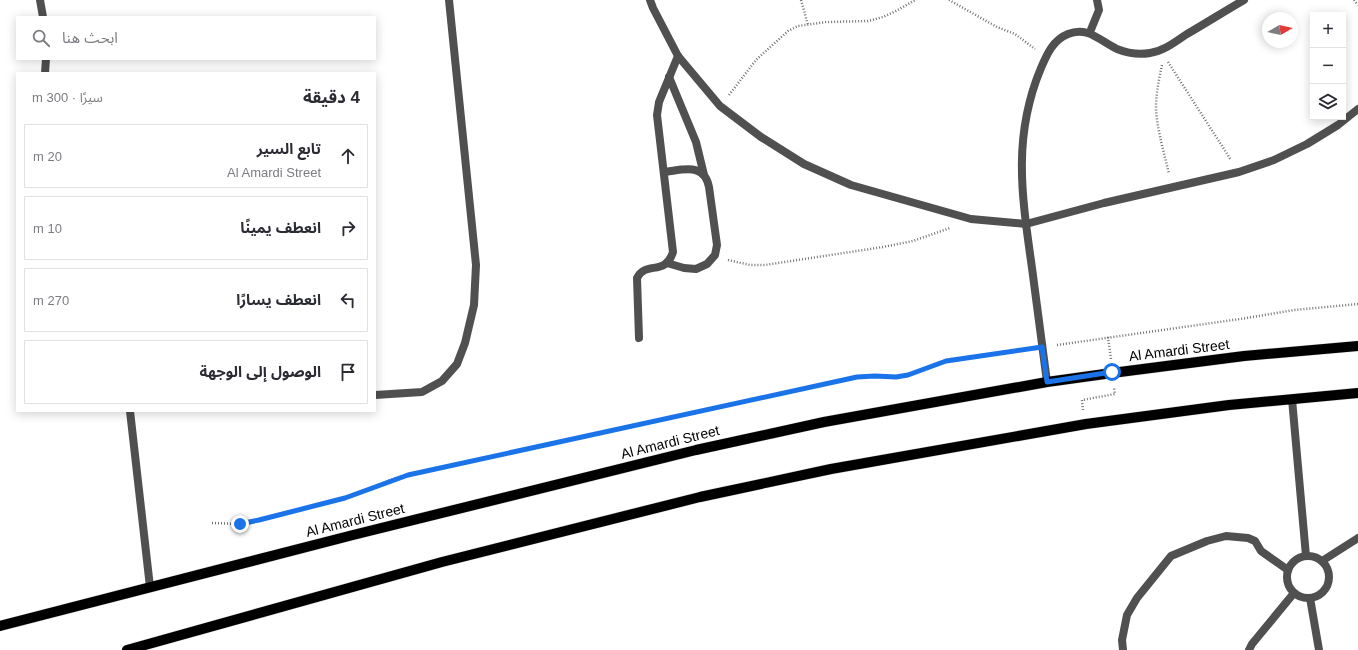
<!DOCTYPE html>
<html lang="ar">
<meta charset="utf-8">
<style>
body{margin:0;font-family:Helvetica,"Noto Sans Arabic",sans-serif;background:#f2f2f3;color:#2b2b33;direction:rtl}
.controls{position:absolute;right:12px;top:12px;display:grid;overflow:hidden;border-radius:0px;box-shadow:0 2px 10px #0003}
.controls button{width:36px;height:36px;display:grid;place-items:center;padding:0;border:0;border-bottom:1px solid #e1e1e2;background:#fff;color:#2b2b33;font:20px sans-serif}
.compass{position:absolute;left:1262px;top:12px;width:36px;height:36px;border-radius:50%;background:#fff;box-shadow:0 2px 10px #0003;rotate:81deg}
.stop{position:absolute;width:12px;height:12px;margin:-9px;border:3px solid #1a73e8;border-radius:50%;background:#fff}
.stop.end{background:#1a73e8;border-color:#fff;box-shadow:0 1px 4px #0008}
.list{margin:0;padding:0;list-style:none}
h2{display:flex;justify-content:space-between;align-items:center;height:52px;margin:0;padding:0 16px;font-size:17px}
h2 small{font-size:13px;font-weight:400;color:#7c7c81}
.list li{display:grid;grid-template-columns:26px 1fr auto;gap:12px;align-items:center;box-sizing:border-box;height:64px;margin:0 8px 8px;padding:0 8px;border:1px solid #e1e1e2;border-radius:0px}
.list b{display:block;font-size:15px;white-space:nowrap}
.list p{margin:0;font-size:13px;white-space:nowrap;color:#7c7c81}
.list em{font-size:13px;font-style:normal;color:#7c7c81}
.icon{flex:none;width:22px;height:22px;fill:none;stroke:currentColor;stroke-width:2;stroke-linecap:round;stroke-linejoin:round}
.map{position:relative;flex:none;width:1358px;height:650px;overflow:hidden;direction:ltr}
.search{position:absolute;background:#fff;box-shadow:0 2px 10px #0003;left:16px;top:16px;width:360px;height:44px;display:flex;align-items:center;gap:10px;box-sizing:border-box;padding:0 14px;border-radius:0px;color:#7c7c81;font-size:15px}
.panel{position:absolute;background:#fff;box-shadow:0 2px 10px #0003;left:16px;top:72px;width:360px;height:340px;border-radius:0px;direction:rtl}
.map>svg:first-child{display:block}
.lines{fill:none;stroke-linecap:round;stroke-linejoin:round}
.primary-casing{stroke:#dbdbdb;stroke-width:11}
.path{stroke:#727272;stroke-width:2.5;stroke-dasharray:1 2;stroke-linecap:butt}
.service{stroke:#505050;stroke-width:8}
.minor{stroke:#505050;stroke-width:8}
.primary{stroke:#000;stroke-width:10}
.route{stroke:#1a73e8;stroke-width:5}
.labels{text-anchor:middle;stroke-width:3.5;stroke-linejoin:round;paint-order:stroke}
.street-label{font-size:14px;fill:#000;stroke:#fff}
</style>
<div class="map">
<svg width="1358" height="650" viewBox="0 0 1358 650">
<rect width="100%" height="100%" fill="#fff"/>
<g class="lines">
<g class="primary-casing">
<g id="primary">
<path d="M0 626 353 535 696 450 824 422 1047 382 1112 373 1244 356 1358 346"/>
<path d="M127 650 442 562 700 497 831 469 1086 424 1229 405 1358 393"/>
</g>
</g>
<g class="path">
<path d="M801 0 808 25"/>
<path d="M949 0 997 27 1015 34 1035 49"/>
<path d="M1354 0 1358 5"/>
<path d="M1168 62 1231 160"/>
<path d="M1162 65C1159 79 1156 93 1156 108 1157 130 1164 152 1169 174"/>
<path d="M729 95 756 60 788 31 798 26 826 22 868 21 883 17 896 11 915 0"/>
<path d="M728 260 750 265H765L883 247 913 241 950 228"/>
<path d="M1108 337 1111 359"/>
<path d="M1057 345 1247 318 1294 310 1358 304"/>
<path d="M1083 410 1082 400 1115 394 1114 388"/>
<path d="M212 523 240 524 259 520 345 498 393 479 408 475 857 377 875 376 896 377 908 375 946 361 1028 349"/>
</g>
<g class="service">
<path d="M40 0 43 17"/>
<path d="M1090 32 1099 10 1097 0"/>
<path d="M45 73 46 59"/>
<path d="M669 77 696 142 704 175"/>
<path d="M664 172C683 170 704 162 709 187L717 245 715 255 707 264 696 269 684 268 667 263"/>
<path d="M639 338 637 278C646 260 665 277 673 252L657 115 659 102 678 56"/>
<path d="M375 395 422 392 442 381 457 364 465 343 474 305 476 265 449 0"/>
<path d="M1292 399 1306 556"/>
<path d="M130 411 150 587"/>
<circle cx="1308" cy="577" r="21"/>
<path d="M1322 561 1358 538"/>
<path d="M1310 598 1319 650"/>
<path d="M1123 650 1122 640 1127 615 1137 598 1171 556 1207 541 1226 536 1248 538 1255 541 1261 551 1288 570"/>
<path d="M1249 650 1252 644 1294 593"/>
</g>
<g class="minor">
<path d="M650 0 653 8 678 56 720 106 761 137 804 164 851 185 971 219 1026 224 1104 203 1239 172 1274 160 1307 144 1338 125 1358 109"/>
<path d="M1047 382C1042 344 1037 306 1032 268 1022 197 1012 137 1041 68 1047 54 1053 40 1068 34 1088 26 1100 41 1117 49 1127 53 1139 55 1150 53 1164 51 1175 42 1187 34 1206 23 1225 11 1244 0"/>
</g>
<use href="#primary" class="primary"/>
</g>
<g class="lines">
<path class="route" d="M240 524 259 520 345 498 408 475 857 377 875 376 896 377 908 375 946 361 1042 347 1047 382 1112 372"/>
</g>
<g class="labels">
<g class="street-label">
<text transform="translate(1179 350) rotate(-7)" y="5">Al Amardi Street</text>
<text transform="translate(670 442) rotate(-14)" y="5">Al Amardi Street</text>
<text transform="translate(355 520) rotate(-14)" y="5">Al Amardi Street</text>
</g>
</g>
</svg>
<div class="controls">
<button>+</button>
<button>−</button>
<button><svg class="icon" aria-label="layers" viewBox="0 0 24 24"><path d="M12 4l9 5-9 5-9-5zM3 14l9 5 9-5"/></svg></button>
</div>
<svg class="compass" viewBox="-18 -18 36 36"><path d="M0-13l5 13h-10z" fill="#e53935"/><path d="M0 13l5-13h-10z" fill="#7c7c81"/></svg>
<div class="stop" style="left:1112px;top:372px"></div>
<div class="stop end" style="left:240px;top:524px"></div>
<div class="search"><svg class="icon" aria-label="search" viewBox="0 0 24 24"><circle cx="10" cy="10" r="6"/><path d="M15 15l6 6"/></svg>ابحث هنا</div>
<section class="panel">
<h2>4 دقيقة<small>سيرًا · 300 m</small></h2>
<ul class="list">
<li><svg class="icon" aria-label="ahead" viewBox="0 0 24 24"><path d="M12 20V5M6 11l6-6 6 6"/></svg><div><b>تابع السير</b><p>Al Amardi Street</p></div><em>20 m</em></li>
<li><svg class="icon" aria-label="right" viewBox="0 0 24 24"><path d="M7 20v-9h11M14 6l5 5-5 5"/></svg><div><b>انعطف يمينًا</b></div><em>10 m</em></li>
<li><svg class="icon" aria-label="left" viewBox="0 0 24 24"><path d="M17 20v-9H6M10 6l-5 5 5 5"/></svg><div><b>انعطف يسارًا</b></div><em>270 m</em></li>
<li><svg class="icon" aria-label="arrive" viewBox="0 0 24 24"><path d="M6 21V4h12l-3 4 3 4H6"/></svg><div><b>الوصول إلى الوجهة</b></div></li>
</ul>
</section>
</div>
